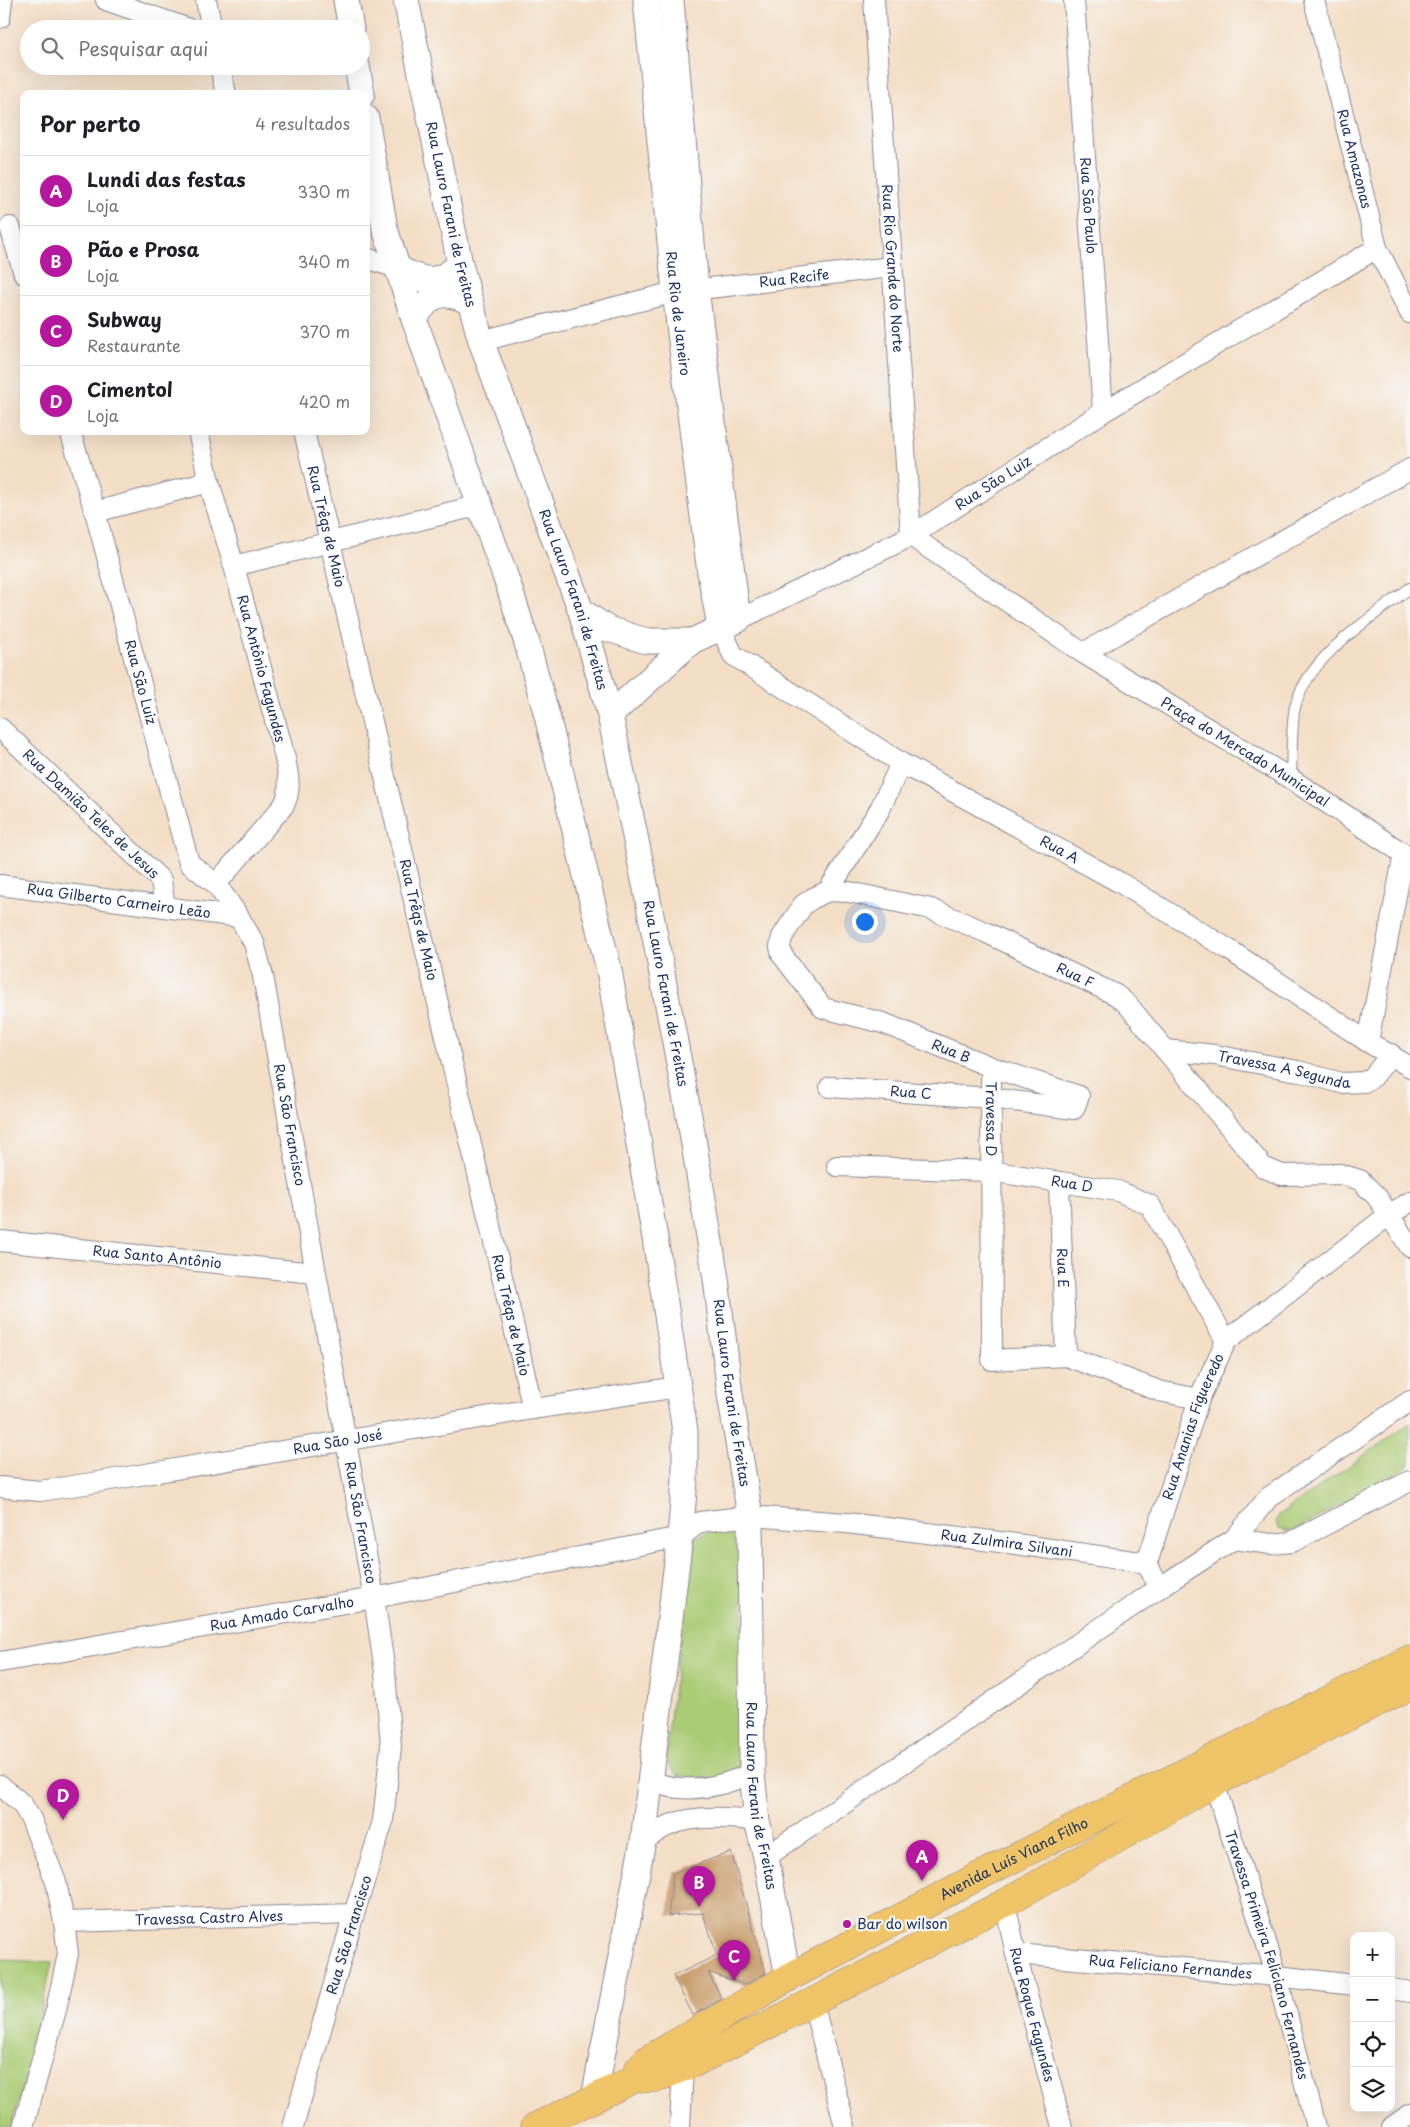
<!DOCTYPE html>
<html lang="pt">
<meta charset="utf-8">
<style>
body{margin:0;font-family:"Playpen Sans",sans-serif;background:#f2f2f2;color:#202124}
.controls{position:absolute;right:15px;bottom:15px;display:grid;overflow:hidden;border-radius:10px;box-shadow:0 5px 20px #0002}
.controls button{width:45px;height:45px;display:grid;place-items:center;padding:0;border:0;border-bottom:1px solid #e0e0e0;background:#fff;color:#202124;font:25px sans-serif}
.you{position:absolute;left:864px;top:921px;width:18px;height:18px;margin:-12px;border:4px solid #fff;border-radius:50%;background:#1a73e8;box-shadow:0 0 0 8px #1a73e833}
.badge{display:grid;place-items:center;width:32px;height:32px;border-radius:50%;background:#b5179e;color:#fff;font-size:16px;font-weight:700}
.pin{position:absolute;translate:-50% -41px;filter:drop-shadow(0 1px 2px #0008)}
.pin::after{content:'';position:absolute;top:26px;width:18px;height:15px;background:inherit;clip-path:polygon(0 0,100% 0,50% 100%)}
.list{margin:0;padding:0;list-style:none}
h2{display:flex;justify-content:space-between;align-items:center;height:65px;margin:0;padding:0 20px;font-size:21px}
h2 small{font-size:16px;font-weight:400;color:#757577}
.list li{display:grid;grid-template-columns:32px 1fr auto;gap:15px;align-items:center;box-sizing:border-box;height:70px;padding:0 20px;border-top:1px solid #e0e0e0}
.list b{display:block;font-size:19px;white-space:nowrap}
.list p{margin:0;font-size:16px;white-space:nowrap;color:#757577}
.list em{font-size:16px;font-style:normal;color:#757577}
.icon{flex:none;width:28px;height:28px;fill:none;stroke:currentColor;stroke-width:2;stroke-linecap:round;stroke-linejoin:round}
.map{position:relative;flex:none;width:1410px;height:2127px;overflow:hidden}
.search{position:absolute;background:#fff;box-shadow:0 5px 20px #0002;left:20px;top:20px;width:350px;height:55px;display:flex;align-items:center;gap:12px;box-sizing:border-box;padding:0 18px;border-radius:28px;color:#757577;font-size:19px}
.panel{position:absolute;background:#fff;box-shadow:0 5px 20px #0002;left:20px;top:90px;width:350px;height:345px;border-radius:10px}
.map>svg:first-child{display:block}
.green{fill:#aacc75;stroke:#627e6a}
.building{fill:#c89b6b}
.lines{fill:none;stroke-linecap:round;stroke-linejoin:round}
.service-casing{stroke:#888692;stroke-width:12}
.minor-casing{stroke:#888692;stroke-width:22}
.tertiary-casing{stroke:#888692;stroke-width:27}
.primary-casing{stroke:#888692;stroke-width:29}
.service{stroke:#fff;stroke-width:10}
.minor{stroke:#fff;stroke-width:20}
.tertiary{stroke:#fff;stroke-width:25}
.primary{stroke:#f0c469;stroke-width:28}
.poi-dot{fill:#b5179e;stroke:#f6f6f2;stroke-width:2}
.labels{text-anchor:middle;stroke-width:4.5;stroke-linejoin:round;paint-order:stroke}
.street-label{font-size:14px;fill:#1b2f5e;stroke:#f6f6f2}
.poi-label{font-size:14px;fill:#1b2f5e;stroke:#f6f6f2;text-anchor:start}
</style>
<div class="map">
<svg width="1410" height="2127" viewBox="0 0 1410 2127">
<rect width="100%" height="100%" fill="#f6f6f2"/>
<filter id="ink" filterUnits="userSpaceOnUse"><feTurbulence type="fractalNoise" baseFrequency=".02" numOctaves="2"/><feDisplacementMap in="SourceGraphic" scale="10" xChannelSelector="R" yChannelSelector="G"/><feConvolveMatrix kernelMatrix="1 2 1 2 8 2 1 2 1" color-interpolation-filters="sRGB"/></filter>
<filter id="wash" filterUnits="userSpaceOnUse"><feTurbulence type="fractalNoise" baseFrequency=".0096" numOctaves="4" result="noise"/><feDisplacementMap in="SourceGraphic" scale="20" xChannelSelector="R" yChannelSelector="G"/><feGaussianBlur stdDeviation="1.12" result="paint"/><feColorMatrix in="noise" values="0 0 0 0 0 0 0 0 0 0 0 0 0 0 0 0 0 1.4 0 .05"/><feComposite in="paint" operator="in"/></filter>
<g filter="url(#wash)">
<rect width="100%" height="100%" fill="#f4dec5"/>
<g class="green">
<path d="M1410 1423V1465L1292 1532 1279 1529 1276 1522 1279 1515Z"/>
<path d="M725 1526 742 1535 745 1760 725 1781 677 1775 665 1760 692 1539Z"/>
<path d="M0 1960 52 1962 28 2070 11 2127H0Z"/>
</g>
<g id="blocks">
<path class="building" d="M731 1852 766 1973 745 1985 708 1972 722 1999 693 2015 673 1976 717 1955 703 1913 668 1916 673 1873Z"/>
</g>
</g>
<g filter="url(#ink)">
<use href="#blocks" fill-opacity="0" stroke="#888692" stroke-width="1"/>
<g class="lines">
<g class="service-casing">
<path id="service" d="M1291 779C1292 759 1291 725 1295 707 1308 656 1370 619 1410 588"/>
</g>
<g class="minor-casing">
<g id="minor">
<path d="M106 0 189 29"/>
<path d="M206 0 212 29"/>
<path id="s1" d="M874 0 911 536 1083 653 1291 779 1404 854"/>
<path id="s2" d="M1074 0 1103 412"/>
<path id="s3" d="M1314 0 1377 248 1410 313"/>
<path d="M0 18 2 0"/>
<path d="M220 66 226 94"/>
<path d="M10 227 24 274"/>
<path d="M366 258 397 268"/>
<path id="s4" d="M481 341 675 292 892 267"/>
<path id="s5" d="M70 431 95 512 189 863 216 884 239 917 254 943 263 976 374 1598 385 1672 391 1746 383 1821 354 1914 293 2127"/>
<path id="s6" d="M198 431 209 482 234 566 285 758C288 775 292 789 284 805L216 884"/>
<path id="s7" d="M304 431 533 1409"/>
<path d="M95 512 209 482"/>
<path d="M234 566 480 505"/>
<path id="s8" d="M738 620 911 536 1103 412 1377 248"/>
<path id="s9" d="M720 626 733 655 901 763 1119 882 1231 951 1368 1042 1410 1067"/>
<path d="M1083 653 1410 469"/>
<path id="s10" d="M0 728 161 880 165 907"/>
<path id="s11" d="M0 885 239 917"/>
<path d="M828 891 880 809 901 763"/>
<path d="M1368 1042 1404 854"/>
<path id="s12" d="M1165 1050 1215 1055 1298 1071 1341 1083 1364 1082 1373 1077 1391 1054"/>
<path id="s13" d="M991 1067 992 1360 1066 1356 1159 1391 1199 1399"/>
<path id="s14" d="M830 1087 991 1098 1074 1109 1079 1096 991 1067 883 1023 823 1008 782 955 780 947 782 937 803 905 813 898 828 891 849 892 931 909 985 932 1116 995 1127 1004 1263 1167 1282 1175 1340 1174 1360 1180 1377 1197 1410 1247"/>
<path id="s15" d="M837 1166 990 1171 1118 1191 1150 1205 1226 1341"/>
<path id="s16" d="M1059 1182 1066 1356"/>
<path id="s17" d="M0 1241 315 1273"/>
<path id="s18" d="M0 1487 40 1491 98 1482 533 1409 678 1387"/>
<path d="M1234 1539 1271 1544 1292 1542 1410 1481"/>
<path id="s19" d="M1147 1563 1199 1399 1226 1341 1390 1214 1410 1202"/>
<path id="s20" d="M0 1662 374 1598 680 1537 700 1522 750 1516 847 1523 1016 1544 1147 1563 1159 1588 1234 1539 1269 1497 1410 1401"/>
<path d="M651 1781C684 1795 721 1787 752 1773"/>
<path id="s21" d="M1214 1783 1277 1976 1316 2127"/>
<path d="M0 1785 22 1804 31 1819 56 1882 64 1922 68 1954 56 2010 23 2127"/>
<path d="M643 1841C651 1836 661 1828 670 1825 694 1815 732 1817 757 1821"/>
<path d="M766 1857 1159 1588"/>
<path id="s22" d="M1005 1903 1016 1954 1062 2127"/>
<path id="s23" d="M64 1922 354 1914"/>
<path id="s24" d="M1016 1954 1277 1976 1354 1985"/>
<path d="M1391 1989 1410 1992"/>
<path d="M813 2003 845 2127"/>
<path d="M680 2127 683 2068"/>
<path d="M1392 2127 1410 2114"/>
</g>
</g>
<g class="tertiary-casing">
<g id="tertiary">
<path d="M346 0 351 29"/>
<path id="s25" d="M406 0 460 264 481 341 581 611 610 715 646 889 692 1132 716 1279 730 1394 750 1516 752 1773 757 1821 766 1857 788 1978"/>
<path id="s26" d="M646 0 675 292 710 573 720 626"/>
<path d="M357 66 362 94"/>
<path d="M366 118 385 229 414 319 509 587 527 643 547 716 609 970 655 1238 685 1431V1480L680 1537 643 1841 594 2098"/>
<path d="M397 268C424 281 436 287 460 264"/>
<path d="M414 319C431 294 441 288 470 302"/>
<path d="M581 611 608 629 646 641H692"/>
<path d="M610 715 692 641 738 620 696 289 671 0"/>
</g>
</g>
<g class="primary-casing">
<g id="primary">
<path id="s27" d="M634 2079 639 2068 647 2060 788 1978 975 1878 1410 1659"/>
<path d="M535 2127 634 2079 657 2078 694 2063 1005 1903 1214 1783 1410 1686"/>
</g>
</g>
<use href="#service" class="service"/>
<use href="#minor" class="minor"/>
<use href="#tertiary" class="tertiary"/>
<use href="#primary" class="primary"/>
</g>
</g>
<circle class="poi-dot" cx="847" cy="1924" r="5"/>
<g class="labels">
<g class="street-label">
<text dy="5" stroke="none"><textPath href="#s3" startOffset="164">Rua Amazonas</textPath></text>
<text dy="5" stroke="none"><textPath href="#s2" startOffset="206">Rua São Paulo</textPath></text>
<text dy="5" stroke="none"><textPath href="#s25" startOffset="219">Rua Lauro Farani de Freitas</textPath></text>
<text dy="5" stroke="none"><textPath href="#s1" startOffset="269">Rua Rio Grande do Norte</textPath></text>
<text dy="5" stroke="none"><textPath href="#s4" startOffset="320">Rua Recife</textPath></text>
<text dy="5" stroke="none"><textPath href="#s26" startOffset="315">Rua Rio de Janeiro</textPath></text>
<text dy="5" stroke="none"><textPath href="#s8" startOffset="290">Rua São Luiz</textPath></text>
<text dy="5" stroke="none"><textPath href="#s7" startOffset="98">Rua Trêqs de Maio</textPath></text>
<text dy="5" stroke="none"><textPath href="#s25" startOffset="624">Rua Lauro Farani de Freitas</textPath></text>
<text dy="5" stroke="none"><textPath href="#s6" startOffset="246">Rua Antônio Fagundes</textPath></text>
<text dy="5" stroke="none"><textPath href="#s5" startOffset="261">Rua São Luiz</textPath></text>
<text dy="5" stroke="none"><textPath href="#s1" startOffset="935">Praça do Mercado Municipal</textPath></text>
<text dy="5" stroke="none"><textPath href="#s10" startOffset="125">Rua Damião Teles de Jesus</textPath></text>
<text dy="5" stroke="none"><textPath href="#s9" startOffset="412">Rua A</textPath></text>
<text dy="5" stroke="none"><textPath href="#s11" startOffset="120">Rua Gilberto Carneiro Leão</textPath></text>
<text dy="5" stroke="none"><textPath href="#s7" startOffset="502">Rua Trêqs de Maio</textPath></text>
<text dy="5" stroke="none"><textPath href="#s14" startOffset="946">Rua F</textPath></text>
<text dy="5" stroke="none"><textPath href="#s25" startOffset="1029">Rua Lauro Farani de Freitas</textPath></text>
<text transform="translate(951 1051) rotate(22)" y="5">Rua B</text>
<text dy="5" stroke="none"><textPath href="#s12" startOffset="121">Travessa A Segunda</textPath></text>
<text dy="5" stroke="none"><textPath href="#s14" startOffset="81">Rua C</textPath></text>
<text dy="5" stroke="none"><textPath href="#s13" startOffset="52">Travessa D</textPath></text>
<text dy="5" stroke="none"><textPath href="#s5" startOffset="738">Rua São Francisco</textPath></text>
<text dy="5" stroke="none"><textPath href="#s15" startOffset="236">Rua D</textPath></text>
<text dy="5" stroke="none"><textPath href="#s17" startOffset="158">Rua Santo Antônio</textPath></text>
<text dy="5" stroke="none"><textPath href="#s16" startOffset="86">Rua E</textPath></text>
<text dy="5" stroke="none"><textPath href="#s7" startOffset="908">Rua Trêqs de Maio</textPath></text>
<text dy="5" stroke="none"><textPath href="#s25" startOffset="1434">Rua Lauro Farani de Freitas</textPath></text>
<text dy="5" stroke="none"><textPath href="#s19" startOffset="144">Rua Ananias Figueredo</textPath></text>
<text dy="5" stroke="none"><textPath href="#s18" startOffset="342">Rua São José</textPath></text>
<text dy="5" stroke="none"><textPath href="#s5" startOffset="1142">Rua São Francisco</textPath></text>
<text dy="5" stroke="none"><textPath href="#s20" startOffset="1025">Rua Zulmira Silvani</textPath></text>
<text dy="5" stroke="none"><textPath href="#s20" startOffset="286">Rua Amado Carvalho</textPath></text>
<text dy="5" stroke="none"><textPath href="#s25" startOffset="1839">Rua Lauro Farani de Freitas</textPath></text>
<text dy="5" stroke="none"><textPath href="#s27" startOffset="442">Avenida Luís Viana Filho</textPath></text>
<text dy="5" stroke="none"><textPath href="#s23" startOffset="145">Travessa Castro Alves</textPath></text>
<text transform="translate(349 1935) rotate(-73)" y="5">Rua São Francisco</text>
<text dy="5" stroke="none"><textPath href="#s21" startOffset="180">Travessa Primeira Feliciano Fernandes</textPath></text>
<text dy="5" stroke="none"><textPath href="#s24" startOffset="155">Rua Feliciano Fernandes</textPath></text>
<text dy="5" stroke="none"><textPath href="#s22" startOffset="115">Rua Roque Fagundes</textPath></text>
</g>
<g class="poi-label">
<text x="857" y="1929">Bar do wilson</text>
</g>
</g>
</svg>
<div class="controls">
<button>+</button>
<button>−</button>
<button><svg class="icon" aria-label="locate" viewBox="0 0 24 24"><circle cx="12" cy="12" r="6"/><path d="M12 2v4M12 18v4M2 12h4M18 12h4"/></svg></button>
<button><svg class="icon" aria-label="layers" viewBox="0 0 24 24"><path d="M12 4l9 5-9 5-9-5zM3 14l9 5 9-5"/></svg></button>
</div>
<div class="you"></div>
<div class="pin badge" style="left:922px;top:1881px">A</div>
<div class="pin badge" style="left:699px;top:1907px">B</div>
<div class="pin badge" style="left:734px;top:1981px">C</div>
<div class="pin badge" style="left:63px;top:1820px">D</div>
<div class="search"><svg class="icon" aria-label="search" viewBox="0 0 24 24"><circle cx="10" cy="10" r="6"/><path d="M15 15l6 6"/></svg>Pesquisar aqui</div>
<section class="panel">
<h2>Por perto<small>4 resultados</small></h2>
<ul class="list">
<li><span class="badge">A</span><div><b>Lundi das festas</b><p>Loja</p></div><em>330 m</em></li>
<li><span class="badge">B</span><div><b>Pão e Prosa</b><p>Loja</p></div><em>340 m</em></li>
<li><span class="badge">C</span><div><b>Subway</b><p>Restaurante</p></div><em>370 m</em></li>
<li><span class="badge">D</span><div><b>Cimentol</b><p>Loja</p></div><em>420 m</em></li>
</ul>
</section>
</div>
